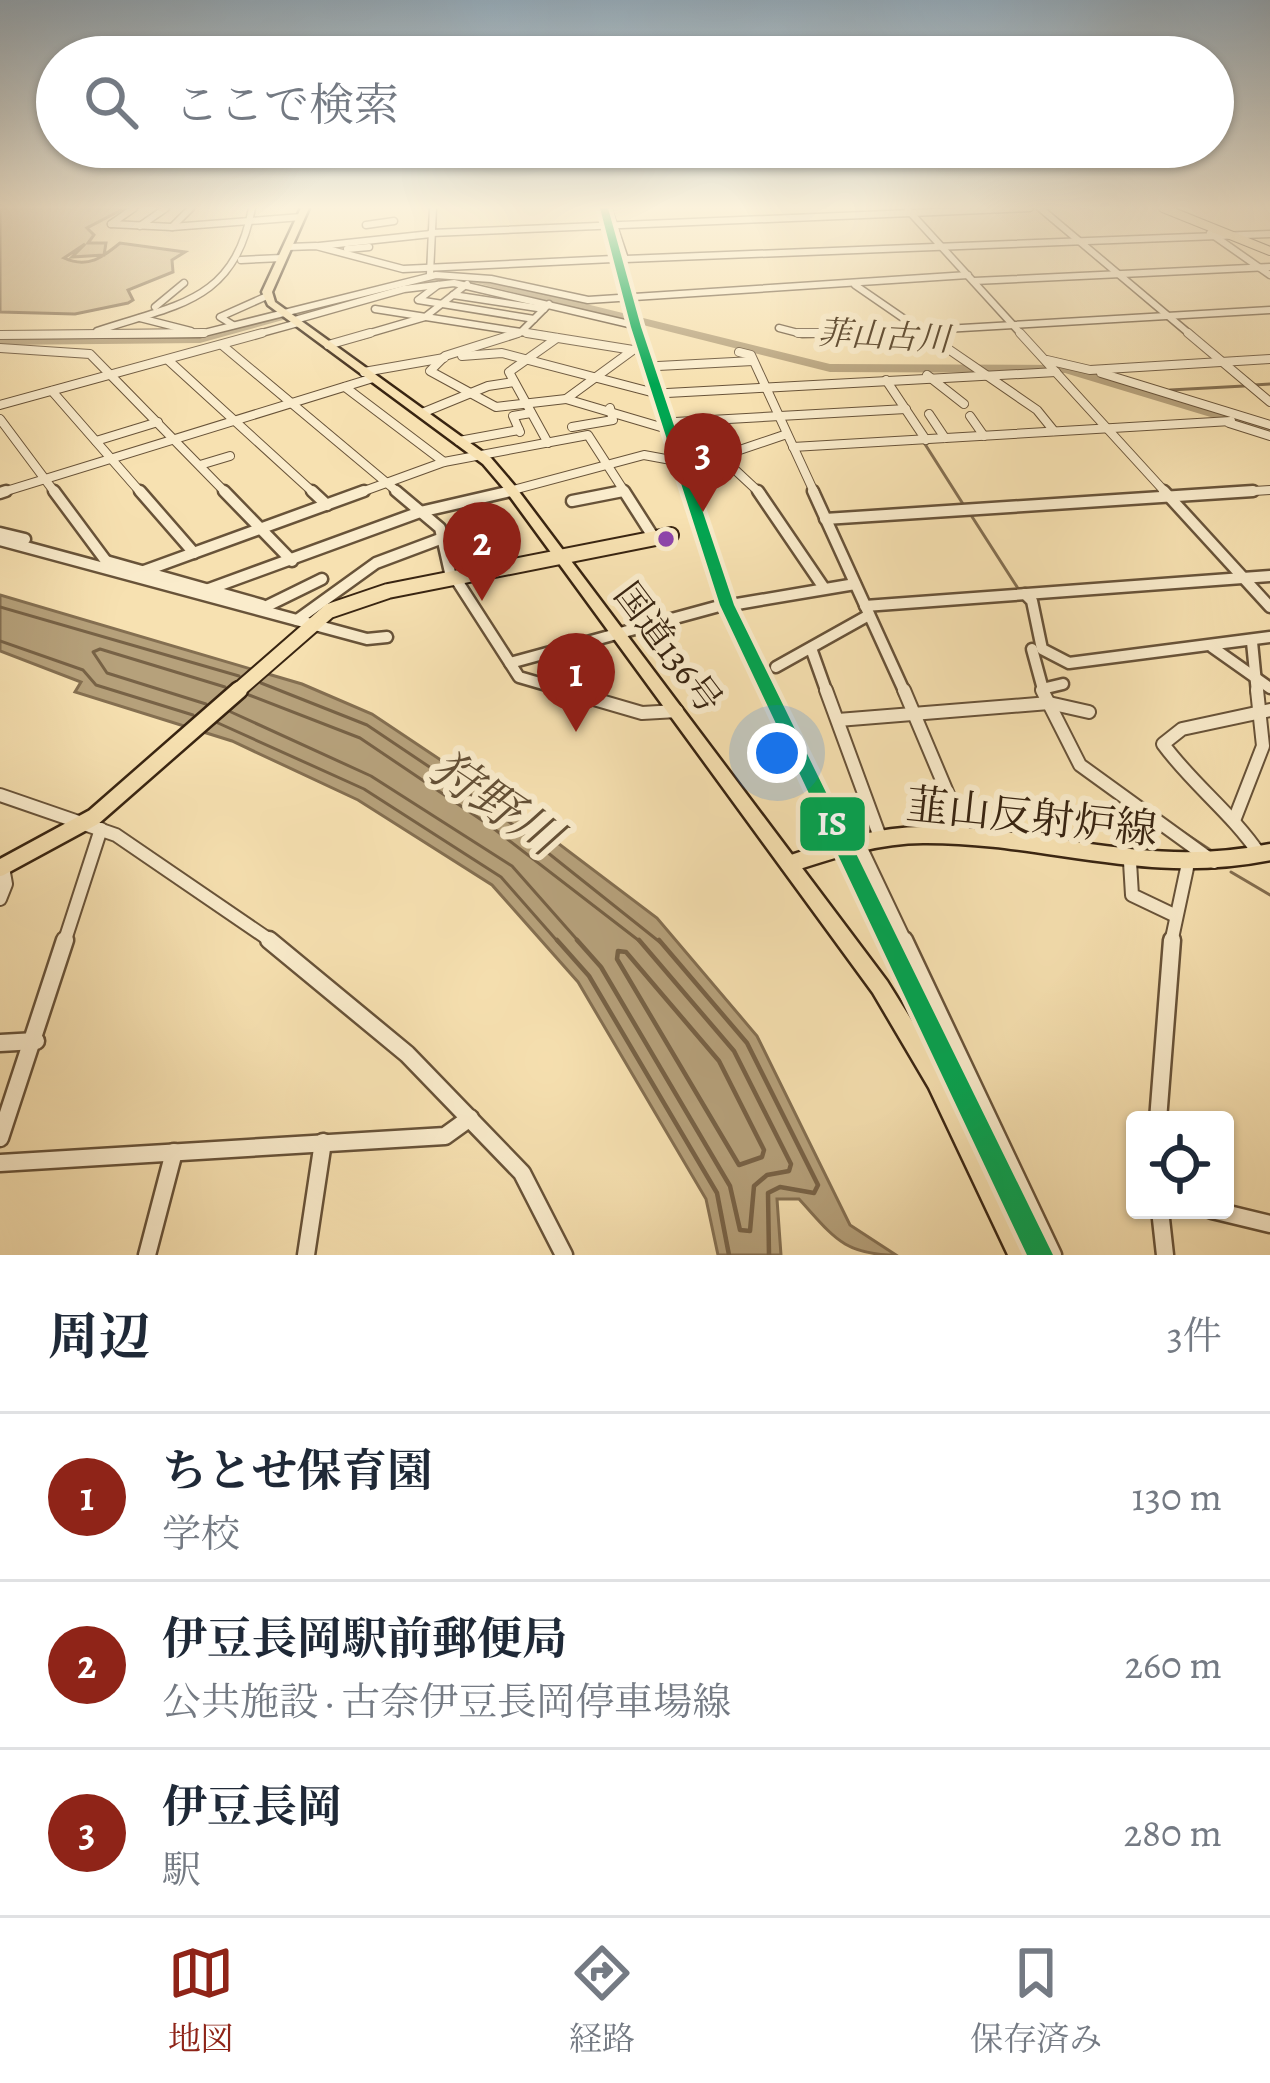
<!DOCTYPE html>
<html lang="ja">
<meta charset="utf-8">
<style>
body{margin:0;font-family:Alegreya,"Noto Serif JP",serif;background:#f2f2f3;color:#1f2937}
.controls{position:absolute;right:36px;bottom:36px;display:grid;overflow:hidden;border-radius:12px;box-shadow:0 3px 9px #0004}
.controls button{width:108px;height:108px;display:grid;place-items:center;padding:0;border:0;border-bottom:3px solid #e0e1e3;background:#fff;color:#1f2937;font:60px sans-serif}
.you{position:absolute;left:777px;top:753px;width:42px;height:42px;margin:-30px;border:9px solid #fff;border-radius:50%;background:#1a73e8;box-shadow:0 0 0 18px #1a73e833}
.badge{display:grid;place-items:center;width:78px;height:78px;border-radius:50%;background:#8f2418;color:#fff;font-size:39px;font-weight:700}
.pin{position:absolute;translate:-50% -99px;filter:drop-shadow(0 3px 6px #0008)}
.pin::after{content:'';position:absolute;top:63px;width:42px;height:36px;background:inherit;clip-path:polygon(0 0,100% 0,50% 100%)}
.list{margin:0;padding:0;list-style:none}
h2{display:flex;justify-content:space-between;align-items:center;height:156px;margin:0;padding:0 48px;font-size:51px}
h2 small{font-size:39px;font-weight:400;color:#747a83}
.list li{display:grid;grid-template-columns:78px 1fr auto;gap:36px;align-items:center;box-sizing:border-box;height:168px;padding:0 48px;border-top:3px solid #e0e1e3}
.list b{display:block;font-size:45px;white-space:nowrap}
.list p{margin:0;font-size:39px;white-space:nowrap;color:#747a83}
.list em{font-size:39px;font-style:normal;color:#747a83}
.icon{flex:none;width:66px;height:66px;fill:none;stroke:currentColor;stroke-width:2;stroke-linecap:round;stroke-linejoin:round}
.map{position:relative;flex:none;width:1270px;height:1255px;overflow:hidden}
.search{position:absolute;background:#fff;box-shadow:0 3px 9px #0004;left:36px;right:36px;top:36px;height:132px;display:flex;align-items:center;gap:30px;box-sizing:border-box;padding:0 42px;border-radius:66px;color:#747a83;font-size:45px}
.sheet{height:660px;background:#fff}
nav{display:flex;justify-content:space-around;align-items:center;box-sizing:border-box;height:168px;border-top:3px solid #e0e1e3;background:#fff;font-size:33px;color:#747a83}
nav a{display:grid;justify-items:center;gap:6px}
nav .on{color:#8f2418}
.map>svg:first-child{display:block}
.green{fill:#d7c196;stroke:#887254;stroke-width:3}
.water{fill:#b6a17b;stroke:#846f51;stroke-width:3}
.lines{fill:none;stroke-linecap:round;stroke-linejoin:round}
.shore-far1{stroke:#776246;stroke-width:3}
.shore{stroke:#776246;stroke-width:4.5}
.stream{stroke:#846f51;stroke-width:3}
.river{fill:#b6a17b;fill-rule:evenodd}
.minor-far4-casing{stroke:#685339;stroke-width:9}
.minor-far3-casing{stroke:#685339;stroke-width:10}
.minor-far2-casing{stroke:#685339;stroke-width:15}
.minor-far1-casing{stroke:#685339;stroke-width:16}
.minor-casing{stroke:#685339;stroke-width:21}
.major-far2-casing{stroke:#382411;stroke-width:10}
.major-far1-casing{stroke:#382411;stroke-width:18}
.major-casing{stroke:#382411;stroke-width:21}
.highway-casing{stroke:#382411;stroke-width:5}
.minor-far4{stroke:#faeccc;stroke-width:6}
.minor-far3{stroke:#faeccc;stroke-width:8}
.minor-far2{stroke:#faeccc;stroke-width:10}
.minor-far1{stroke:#faeccc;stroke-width:12}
.minor{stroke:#faeccc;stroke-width:16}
.major-far2{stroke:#f7e1b1;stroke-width:8}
.major-far1{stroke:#f7e1b1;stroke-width:14}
.major{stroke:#f7e1b1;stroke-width:16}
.highway{fill:#f7e1b1;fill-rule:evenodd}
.rail-1-casing{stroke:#faeccc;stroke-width:9}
.rail-1{fill:#00a651;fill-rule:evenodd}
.bus-dot{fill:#8e44ad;stroke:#faeccc;stroke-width:4.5}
.labels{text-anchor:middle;stroke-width:12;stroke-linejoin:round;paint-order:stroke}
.far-water-label{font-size:33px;font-style:italic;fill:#645036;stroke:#faeccc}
.street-label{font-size:36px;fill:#382411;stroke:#faeccc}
.near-street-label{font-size:42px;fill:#382411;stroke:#faeccc}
.near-water-label{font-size:48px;font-style:italic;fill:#645036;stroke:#faeccc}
.line-badge{stroke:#faeccc;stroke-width:4.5}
.badge-label{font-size:33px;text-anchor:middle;font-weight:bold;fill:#fff}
</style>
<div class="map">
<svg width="1270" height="1255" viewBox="0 0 1270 1255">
<rect width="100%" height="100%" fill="#f7e1b1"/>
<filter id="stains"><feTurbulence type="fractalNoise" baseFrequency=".00167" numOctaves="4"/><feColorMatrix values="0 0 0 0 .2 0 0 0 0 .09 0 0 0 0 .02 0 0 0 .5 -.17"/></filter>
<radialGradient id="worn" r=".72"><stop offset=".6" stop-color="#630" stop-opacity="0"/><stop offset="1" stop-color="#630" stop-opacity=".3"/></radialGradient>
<path class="green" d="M0 208H125L87 228 94 235 88 243H106L104 255 72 257 85 244 64 258C88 269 103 257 120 243L185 252 172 260 173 272 128 290 133 300 128 303 75 314 0 312Z"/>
<path class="water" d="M0 595 302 684 372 714 505 803 657 918 757 1036 850 1225 896 1255C843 1255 833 1236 799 1199H777L781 1255H718L706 1199 578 982 492 885 358 800 232 741 75 692 81 682 0 651Z"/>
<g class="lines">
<g class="shore-far1">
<path d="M0 607 239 676"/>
<path d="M0 641 83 670 96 685 193 715"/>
<path d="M261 683 367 725 498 813 661 943"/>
<path d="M249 695 360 738 489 825 642 943"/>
<path d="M206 704 107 673 93 652 100 649 225 687"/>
<path d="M231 712 371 776 512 866 580 943"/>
<path d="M218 723 364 789 501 877 559 943"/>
</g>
<g class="shore">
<path d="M557 940 589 976 717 1193 729 1255"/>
<path d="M577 940 601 967 730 1186 740 1230 750 1231 754 1186 767 1175 789 1171 791 1164 734 1051 639 940"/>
<path d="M659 940 747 1043 818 1185 814 1193 780 1187 768 1193 769 1255"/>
<path d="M618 951 626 952 719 1061 764 1150 762 1157 739 1165 617 959Z"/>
</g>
<g class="stream">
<path d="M1254 385 1270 384"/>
<path d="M1170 390 1244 386"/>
<path d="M923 441 963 504"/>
<path d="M969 512 1019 590"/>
<path d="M1180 830 1212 851"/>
<path d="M1231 872 1270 895"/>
</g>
<g class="river">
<path d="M476 277 830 364 1066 365 1270 427V435L1065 373 830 372 476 283 410 286 405 283 410 280Z"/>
<path d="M344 297 349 300 348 302 200 343 0 345V339L200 337Z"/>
</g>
<g class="minor-far4-casing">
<g id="minor-far4">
<path d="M608 208 625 259 1270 234"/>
<path d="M1040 208 1192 336"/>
<path d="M908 210 1023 336"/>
<path d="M111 224 172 227 301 217"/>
<path d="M111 224 134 208"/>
<path d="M366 225 394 221"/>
<path d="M140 226 166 208"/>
<path d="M172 227 191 208"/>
<path d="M431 233 1030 208"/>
<path d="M1210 233 1270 275"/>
<path d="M319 246 431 234"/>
<path d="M288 247 316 246 403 269 613 259"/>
<path d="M347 249 369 247"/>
<path d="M241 260 282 258"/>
<path d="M430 274 433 208"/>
<path d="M974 281 1270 267"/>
<path d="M438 285 418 300 534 319"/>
<path d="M855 285 929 336"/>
<path d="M453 295 544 309"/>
<path d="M155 307 184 283"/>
<path d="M375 309 521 332"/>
<path d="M140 318 191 331"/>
<path d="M295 320 404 289 454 283 629 324"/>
<path d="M233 325 220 317 267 296"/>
<path d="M779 328 802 334 893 332 1270 310"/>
<path d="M97 331C177 304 234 303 252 208"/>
<path d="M521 332 546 336"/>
<path d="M521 332 549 304"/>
<path d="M0 335 200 334 436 275 491 279 588 300 968 275"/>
<path d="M251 336 298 323"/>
<path d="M360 336 425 317 467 284"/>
<path d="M509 336 521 332"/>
</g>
</g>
<g class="minor-far3-casing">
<g id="minor-far3">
<path d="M518 333 445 356 430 371 496 407 566 399 633 350 527 333"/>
<path d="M798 333H855"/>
<path d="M925 333 1037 410 1054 431"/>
<path d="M1020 333 1167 494"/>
<path d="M1188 333 1270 402"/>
<path d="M0 335 204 333"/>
<path d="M222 345 400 494"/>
<path d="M328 345 370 333"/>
<path d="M0 348 90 354 227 494"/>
<path d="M739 352 751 355 815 494"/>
<path d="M462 356 502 353 651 392"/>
<path d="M168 360 315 494"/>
<path d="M1047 360 1090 370 1270 359"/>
<path d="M658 366 753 361"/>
<path d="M364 372 444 358"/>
<path d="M1101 373 1270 425"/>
<path d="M927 375 964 404"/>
<path d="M886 380 926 440"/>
<path d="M345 387 444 462"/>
<path d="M52 391 142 494"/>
<path d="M667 393 1056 372"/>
<path d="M566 399 664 428"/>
<path d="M0 405 262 333"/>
<path d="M422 413 488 386 514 382"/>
<path d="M929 414 945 438"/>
<path d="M970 416 984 436"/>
<path d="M0 419 56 494"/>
<path d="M714 420 719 439"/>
<path d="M675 422 906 409"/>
<path d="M1229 423 1270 436"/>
<path d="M572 427 613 420 610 408"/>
<path d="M520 432 513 416 531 413"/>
<path d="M681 434 732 467 761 494"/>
<path d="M96 441 158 422"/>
<path d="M459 441 519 430"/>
<path d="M548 443 509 372 557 338"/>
<path d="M793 447 1231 421"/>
<path d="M200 465 230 456"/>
<path d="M0 493 373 378"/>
<path d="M356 494 444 462 588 435 626 494"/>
<path d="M498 494 644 455 682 462 716 458 787 434"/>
<path d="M608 494 624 491"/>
<path d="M1207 494 1270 490"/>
</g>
</g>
<g class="minor-far2-casing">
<g id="minor-far2">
<path d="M54 491 106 561"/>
<path d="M140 491 194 553"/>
<path d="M224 491 292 561"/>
<path d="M312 491 327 505"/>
<path d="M396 491 440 528 451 577"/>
<path d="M624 491 654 538"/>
<path d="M758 491 824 588"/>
<path d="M813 491 905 693"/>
<path d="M1164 491 1270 607"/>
<path d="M0 493 6 491"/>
<path d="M572 501 623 491"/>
<path d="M825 519 1253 491"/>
<path d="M0 533 25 539"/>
<path d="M0 540 367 639 387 637"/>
<path d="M106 561 262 605"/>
<path d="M144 571 364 491"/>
<path d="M454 576 519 677 574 693"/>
<path d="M209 589 420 512 511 491"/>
<path d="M1025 594 1032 601 1042 649 1069 663 1270 637"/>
<path d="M737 604 855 584"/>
<path d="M267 606 322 579"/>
<path d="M865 606 1270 576"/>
<path d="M297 620 376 563 440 539"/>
<path d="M1252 642 1257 693"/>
<path d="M1212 647 1270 688"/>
<path d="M1032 649 1044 693"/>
<path d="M812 651 827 693"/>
<path d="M510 663 723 605"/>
<path d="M776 667 869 615"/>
<path d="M1042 689 1063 684"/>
</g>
</g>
<g class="minor-far1-casing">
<g id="minor-far1">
<path d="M563 690 642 713 677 711"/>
<path d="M826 690 880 837"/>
<path d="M904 690 966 837"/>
<path d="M1042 690 1080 765 1214 862"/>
<path d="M838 720 1049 703 1089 712"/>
<path d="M0 795 116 835 274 943"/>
<path d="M1235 818 1263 746 1257 690"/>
<path d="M858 842 906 943"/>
<path d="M1260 855C1232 813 1193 785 1163 744L1182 729 1270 710"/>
<path d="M1130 862 1132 895 1174 915"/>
<path d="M0 899 6 884 3 867"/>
<path d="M64 943 101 829"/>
<path d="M1171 943 1187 868"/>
</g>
</g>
<g class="minor-casing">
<g id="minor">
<path d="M269 940 407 1054 522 1173 564 1255"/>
<path d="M904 940 1053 1255"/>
<path d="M0 1043 36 1041"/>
<path d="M1158 1120 1172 940"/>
<path d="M0 1138 65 940"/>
<path d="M0 1163 445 1136 470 1118"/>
<path d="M1160 1210 1165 1255"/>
<path d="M1212 1210 1270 1224"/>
<path d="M147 1255 174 1152"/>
<path d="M306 1255 323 1142"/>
</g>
</g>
<g class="major-far2-casing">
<path id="major-far2" d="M1163 208 1270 251"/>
</g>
<g class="major-far1-casing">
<path id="major-far1" d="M235 693 329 611 388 591 671 535"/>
</g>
<g class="major-casing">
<g id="major">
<path d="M789 864C832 850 877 835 923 835 1047 834 1142 878 1270 852"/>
<path d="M0 868 94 817 239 690"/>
</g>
</g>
<g class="highway-casing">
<path id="highway" d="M301 208H309L272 292 275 302 491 458 514 485 887 981 945 1074 1034 1255H1008L929 1088 873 993 506 491 483 464 268 305 262 292Z"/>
</g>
<use href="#minor-far4" class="minor-far4"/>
<use href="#minor-far3" class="minor-far3"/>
<use href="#minor-far2" class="minor-far2"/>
<use href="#minor-far1" class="minor-far1"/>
<use href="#minor" class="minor"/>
<use href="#major-far2" class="major-far2"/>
<use href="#major-far1" class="major-far1"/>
<use href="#major" class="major"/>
<use href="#highway" class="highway"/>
<g class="rail-1-casing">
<path id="rail-1" d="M600 208H608L641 327 734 605 1053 1255H1027L720 605 631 327Z"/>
</g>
<use href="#rail-1" class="rail-1"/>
</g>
<linearGradient id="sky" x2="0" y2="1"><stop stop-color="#94acbc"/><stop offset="0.54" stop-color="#fbf2dc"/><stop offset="1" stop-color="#fbf2dc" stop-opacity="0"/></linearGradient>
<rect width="1270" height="384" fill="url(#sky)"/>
<circle class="bus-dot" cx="666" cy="539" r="10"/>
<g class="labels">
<g class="far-water-label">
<text transform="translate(884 335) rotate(3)" y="12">菲山古川</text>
</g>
<g class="street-label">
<text transform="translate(669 647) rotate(53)" y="13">国道136号</text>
</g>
<g class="near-street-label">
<text transform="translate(1032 816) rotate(6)" y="15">韮山反射炉線</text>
</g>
<g class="near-water-label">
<text transform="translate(496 802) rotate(34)" y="17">狩野川</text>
</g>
</g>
<rect class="line-badge" x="798" y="795" width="69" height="58" rx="12" fill="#00a651"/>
<g class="badge-label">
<text x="832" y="835">IS</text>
</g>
<rect width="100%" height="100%" filter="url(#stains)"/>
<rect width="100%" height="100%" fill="url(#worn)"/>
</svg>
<div class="controls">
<button><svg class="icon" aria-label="locate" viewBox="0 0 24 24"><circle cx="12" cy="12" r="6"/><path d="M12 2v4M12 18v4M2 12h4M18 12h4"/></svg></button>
</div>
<div class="you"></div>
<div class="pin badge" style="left:576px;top:732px">1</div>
<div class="pin badge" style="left:482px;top:601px">2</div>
<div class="pin badge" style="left:703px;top:512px">3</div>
<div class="search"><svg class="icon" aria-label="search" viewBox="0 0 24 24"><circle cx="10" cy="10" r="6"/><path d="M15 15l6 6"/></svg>ここで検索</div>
</div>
<section class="sheet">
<h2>周辺<small>3件</small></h2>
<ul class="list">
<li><span class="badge">1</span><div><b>ちとせ保育園</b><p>学校</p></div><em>130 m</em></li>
<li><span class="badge">2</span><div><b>伊豆長岡駅前郵便局</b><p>公共施設 · 古奈伊豆長岡停車場線</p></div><em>260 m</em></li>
<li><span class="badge">3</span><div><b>伊豆長岡</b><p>駅</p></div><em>280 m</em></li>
</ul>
</section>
<nav>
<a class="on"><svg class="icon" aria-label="map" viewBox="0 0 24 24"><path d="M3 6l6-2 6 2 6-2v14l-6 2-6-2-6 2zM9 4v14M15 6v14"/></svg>地図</a>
<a><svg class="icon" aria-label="directions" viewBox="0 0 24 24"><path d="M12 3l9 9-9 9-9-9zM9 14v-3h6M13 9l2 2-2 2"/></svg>経路</a>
<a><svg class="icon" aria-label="saved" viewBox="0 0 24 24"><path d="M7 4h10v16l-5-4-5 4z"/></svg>保存済み</a>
</nav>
